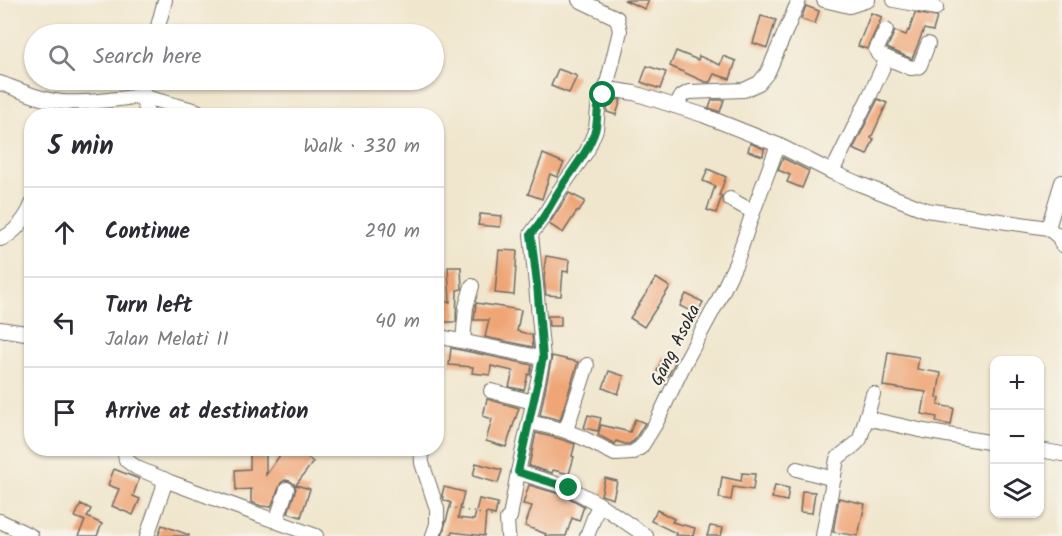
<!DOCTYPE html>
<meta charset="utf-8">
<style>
body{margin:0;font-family:Kalam,sans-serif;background:#f7f7f7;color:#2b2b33}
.controls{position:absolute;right:18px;bottom:18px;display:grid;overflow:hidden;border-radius:12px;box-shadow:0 2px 4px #0004}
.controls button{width:54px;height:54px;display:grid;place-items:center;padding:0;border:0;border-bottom:2px solid #e1e1e2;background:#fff;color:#2b2b33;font:30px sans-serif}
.stop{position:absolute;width:18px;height:18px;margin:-14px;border:4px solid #0b8043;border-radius:50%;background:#fff}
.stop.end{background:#0b8043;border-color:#fff;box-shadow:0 2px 6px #0008}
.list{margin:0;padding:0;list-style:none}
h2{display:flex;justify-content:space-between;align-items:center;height:78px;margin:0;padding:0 24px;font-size:26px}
h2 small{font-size:20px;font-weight:400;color:#7c7c81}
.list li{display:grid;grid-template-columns:39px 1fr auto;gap:18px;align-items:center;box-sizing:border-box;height:90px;padding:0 24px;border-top:2px solid #e1e1e2}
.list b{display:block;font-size:22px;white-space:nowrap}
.list p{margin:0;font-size:20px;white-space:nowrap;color:#7c7c81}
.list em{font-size:20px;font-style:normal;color:#7c7c81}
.icon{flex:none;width:33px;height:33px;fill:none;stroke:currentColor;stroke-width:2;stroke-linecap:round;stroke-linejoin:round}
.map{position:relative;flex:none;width:1062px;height:536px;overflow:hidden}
.search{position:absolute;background:#fff;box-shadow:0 2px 4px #0004;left:24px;top:24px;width:420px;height:66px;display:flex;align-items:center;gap:15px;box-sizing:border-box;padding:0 21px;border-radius:33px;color:#7c7c81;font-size:22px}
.panel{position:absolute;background:#fff;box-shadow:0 2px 4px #0004;left:24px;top:108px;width:420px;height:348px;border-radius:24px}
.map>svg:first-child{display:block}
.building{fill:#efa576}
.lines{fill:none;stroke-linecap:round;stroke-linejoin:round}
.minor-casing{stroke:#706c64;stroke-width:16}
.path{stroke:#706c64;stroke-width:1.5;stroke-dasharray:1.5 4.5;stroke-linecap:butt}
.minor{stroke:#fff;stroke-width:14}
.route{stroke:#0b8043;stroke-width:8}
.labels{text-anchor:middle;stroke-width:4.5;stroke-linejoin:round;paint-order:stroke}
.street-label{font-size:18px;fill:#2b2b2b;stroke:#f7f3e8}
</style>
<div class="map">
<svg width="1062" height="536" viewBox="0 0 1062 536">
<rect width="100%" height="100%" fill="#f7f3e8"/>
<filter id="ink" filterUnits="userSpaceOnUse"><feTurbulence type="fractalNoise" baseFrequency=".0167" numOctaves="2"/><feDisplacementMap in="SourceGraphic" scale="12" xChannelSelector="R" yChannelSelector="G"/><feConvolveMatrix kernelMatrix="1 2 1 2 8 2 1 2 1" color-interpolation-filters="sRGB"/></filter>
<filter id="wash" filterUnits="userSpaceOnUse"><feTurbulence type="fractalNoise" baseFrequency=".008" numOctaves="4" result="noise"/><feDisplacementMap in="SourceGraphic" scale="24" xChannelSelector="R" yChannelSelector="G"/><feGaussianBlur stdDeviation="1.35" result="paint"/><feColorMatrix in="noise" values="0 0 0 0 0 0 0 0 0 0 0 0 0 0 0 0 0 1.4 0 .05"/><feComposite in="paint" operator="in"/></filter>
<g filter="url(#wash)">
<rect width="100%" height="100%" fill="#f0e6cd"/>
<g id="blocks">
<g class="building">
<path d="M624 0H649L645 9Z"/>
<path d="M806 6 819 11 815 24 801 19Z"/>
<path d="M871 13 882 17 867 49 858 46Z"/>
<path d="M915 13 937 17 933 31 924 29 912 59 887 48 895 31 906 35 908 30 909 31Z"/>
<path d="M761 16 776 20 767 48 753 43Z"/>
<path d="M676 51 698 60 699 56 720 65 723 56 736 61 730 79 714 74 710 82H705L670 66Z"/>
<path d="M647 66 666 72 660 89 641 82Z"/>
<path d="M558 69 577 76 569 93 551 86Z"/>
<path d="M615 99 621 100 616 115 607 112 608 103 610 100Z"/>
<path d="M878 99 887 103 871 138 874 139 867 155 853 149Z"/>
<path d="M712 100H724L720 112 709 108Z"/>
<path d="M750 143 764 149 763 156 748 151Z"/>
<path d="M543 154 564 163 557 177 550 174 542 199 528 194Z"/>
<path d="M783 158 809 171 802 188 787 182 790 175 778 170Z"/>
<path d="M708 169 726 177 719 195 722 196 716 213 707 210 715 186 703 181Z"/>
<path d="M569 193 585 201 579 212 577 211 563 233 549 224Z"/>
<path d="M480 214 502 216 500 227 478 225Z"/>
<path d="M499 250 517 251 514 295 495 293Z"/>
<path d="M546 256 569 260 568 272 563 271 561 296 546 295 544 279 545 269H544Z"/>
<path d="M448 267H461L462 289 457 290 456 322H442L441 302H450Z"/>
<path d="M656 278 670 287 644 327 630 318Z"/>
<path d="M686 294 703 302 697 314 680 306Z"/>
<path d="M476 303 521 310 517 331 532 335 533 347 485 337 489 320H474Z"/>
<path d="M548 316H561V326H549Z"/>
<path d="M451 348 532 365 530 375 528 374 524 390 509 387 513 371 491 366 490 375 472 373 473 367 449 365Z"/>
<path d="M888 352 919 357 917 369 941 373 937 397 940 398 938 405 954 408 951 425 936 422 937 417 922 414 926 392 883 386Z"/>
<path d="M552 356 578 362 560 420 540 415Z"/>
<path d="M663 357 675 362 668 376 657 371Z"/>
<path d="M609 371 624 376 618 394 603 388Z"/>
<path d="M487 399 519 408 506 447 486 441 492 419 483 416Z"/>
<path d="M588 415 601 418 598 431 584 428Z"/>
<path d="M635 419 645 423 634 441 629 444H625L616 441 615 444 598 435 601 425 630 432Z"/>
<path d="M536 433 560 439 575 444 572 456 574 457 569 474 553 470 552 473 529 466Z"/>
<path d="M285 448H294L313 462 296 485 310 489 301 517 288 513 296 488 294 484 290 481 285 480 281 483 271 507 261 506 251 502V489L236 490 235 470 250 469V453H266V475Z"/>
<path d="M476 463 502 470 498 483 473 476Z"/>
<path d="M114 469 139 479 133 496 140 499 133 515 112 506 119 489 108 485Z"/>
<path d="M742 473 755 474 753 490 733 487 731 500 719 498 722 477 741 481Z"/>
<path d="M605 478 617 481 613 499 601 495Z"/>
<path d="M529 485 566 496 584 506 579 521 572 518 566 536H545L546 534 525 526 532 506 523 504Z"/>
<path d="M775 485 789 488 787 501 772 498Z"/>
<path d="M444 487 464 492 458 518 474 520 479 499 498 503 495 515 486 513 484 536 452 532 450 536H442L451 503 444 500 442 495Z"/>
<path d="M802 491 815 492 812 513 800 512Z"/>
<path d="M839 498 865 504 858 536 833 532Z"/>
<path d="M81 504 91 509 87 517 102 524 97 536H78L85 521 75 517Z"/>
<path d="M657 510 674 519 672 522 695 528 693 536 675 535 676 533 651 521Z"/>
<path d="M162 525 189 535V536H158Z"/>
<path d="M710 526 723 528 721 536H707Z"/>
</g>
</g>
</g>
<g filter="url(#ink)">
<use href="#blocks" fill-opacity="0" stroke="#706c64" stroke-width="1.5"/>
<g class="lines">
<g class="minor-casing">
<g id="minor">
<path d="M579 0 617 18 620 31 605 92"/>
<path d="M824 0 849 6 868 0"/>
<path d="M894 0 936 8"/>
<path d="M886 30 876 50 878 54 887 58 911 68 918 67 920 65 928 44"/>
<path d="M156 34 165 0"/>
<path d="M0 83C20 90 40 100 62 102 86 104 117 99 141 96L145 80"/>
<path d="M141 96 197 111"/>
<path d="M141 96 149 116"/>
<path d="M675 106 682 96 689 92 744 90 759 83 768 72 799 0"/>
<path d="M832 172 870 95 887 58"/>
<path d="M730 199 753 212"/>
<path d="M1048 228 1062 182"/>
<path d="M0 239C14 235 27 217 32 204"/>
<path d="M0 329 32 334"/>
<path d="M436 336 543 358"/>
<path d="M463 341 466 307 472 286"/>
<path d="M491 391 533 402"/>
<path d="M866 418 924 431 994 443"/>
<path d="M529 422 563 430 581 437 615 454 632 453 641 447 656 423 685 362 717 303 736 263 753 212 778 145"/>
<path d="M563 430 568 424 587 365"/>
<path d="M124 448 126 460 137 468 170 482 316 536"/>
<path d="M421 448 422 463 437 509V524L433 536"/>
<path d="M1040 450 1062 454"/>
<path d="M797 469 834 479"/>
<path d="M518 472 569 488 599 504 646 536"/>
<path d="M0 521 31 536"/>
<path d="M276 521 287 489"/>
<path d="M147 536 163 489 164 479"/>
<path d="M508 536 507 519 510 517 518 472 543 358 531 234 542 219 559 191 587 151 596 129 599 99 605 92 615 90 634 93 703 115 778 145 832 172 857 183 926 210 1048 228 1059 237 1062 245"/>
<path d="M587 536 599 504"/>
<path d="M823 536 837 459C844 451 854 448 860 439L873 394"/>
</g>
</g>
<path class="path" d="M449 508 460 509 494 517"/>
<use href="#minor" class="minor"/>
</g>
</g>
<g class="lines" filter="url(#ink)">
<path class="route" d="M569 488 518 472 543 358 537 284 531 234C543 221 550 205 559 191 571 171 588 153 595 131 599 119 595 105 603 95"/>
</g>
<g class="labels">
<g class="street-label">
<text transform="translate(675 345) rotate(-63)" y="6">Gang Asoka</text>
</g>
</g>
</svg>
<div class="controls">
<button>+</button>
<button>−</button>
<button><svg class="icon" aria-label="layers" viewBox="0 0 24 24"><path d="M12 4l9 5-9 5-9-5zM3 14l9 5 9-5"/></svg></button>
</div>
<div class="stop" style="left:603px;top:95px"></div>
<div class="stop end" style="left:569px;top:488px"></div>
<div class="search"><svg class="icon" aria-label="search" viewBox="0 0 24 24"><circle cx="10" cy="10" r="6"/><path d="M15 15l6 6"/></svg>Search here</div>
<section class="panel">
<h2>5 min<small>Walk · 330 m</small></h2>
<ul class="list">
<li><svg class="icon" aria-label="ahead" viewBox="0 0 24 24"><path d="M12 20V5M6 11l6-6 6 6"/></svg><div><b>Continue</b></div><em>290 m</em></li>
<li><svg class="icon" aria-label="left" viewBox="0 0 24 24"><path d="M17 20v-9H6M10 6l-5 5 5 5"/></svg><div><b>Turn left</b><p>Jalan Melati II</p></div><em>40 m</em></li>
<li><svg class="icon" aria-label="arrive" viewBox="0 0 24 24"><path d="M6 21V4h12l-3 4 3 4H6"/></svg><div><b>Arrive at destination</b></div></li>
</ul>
</section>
</div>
